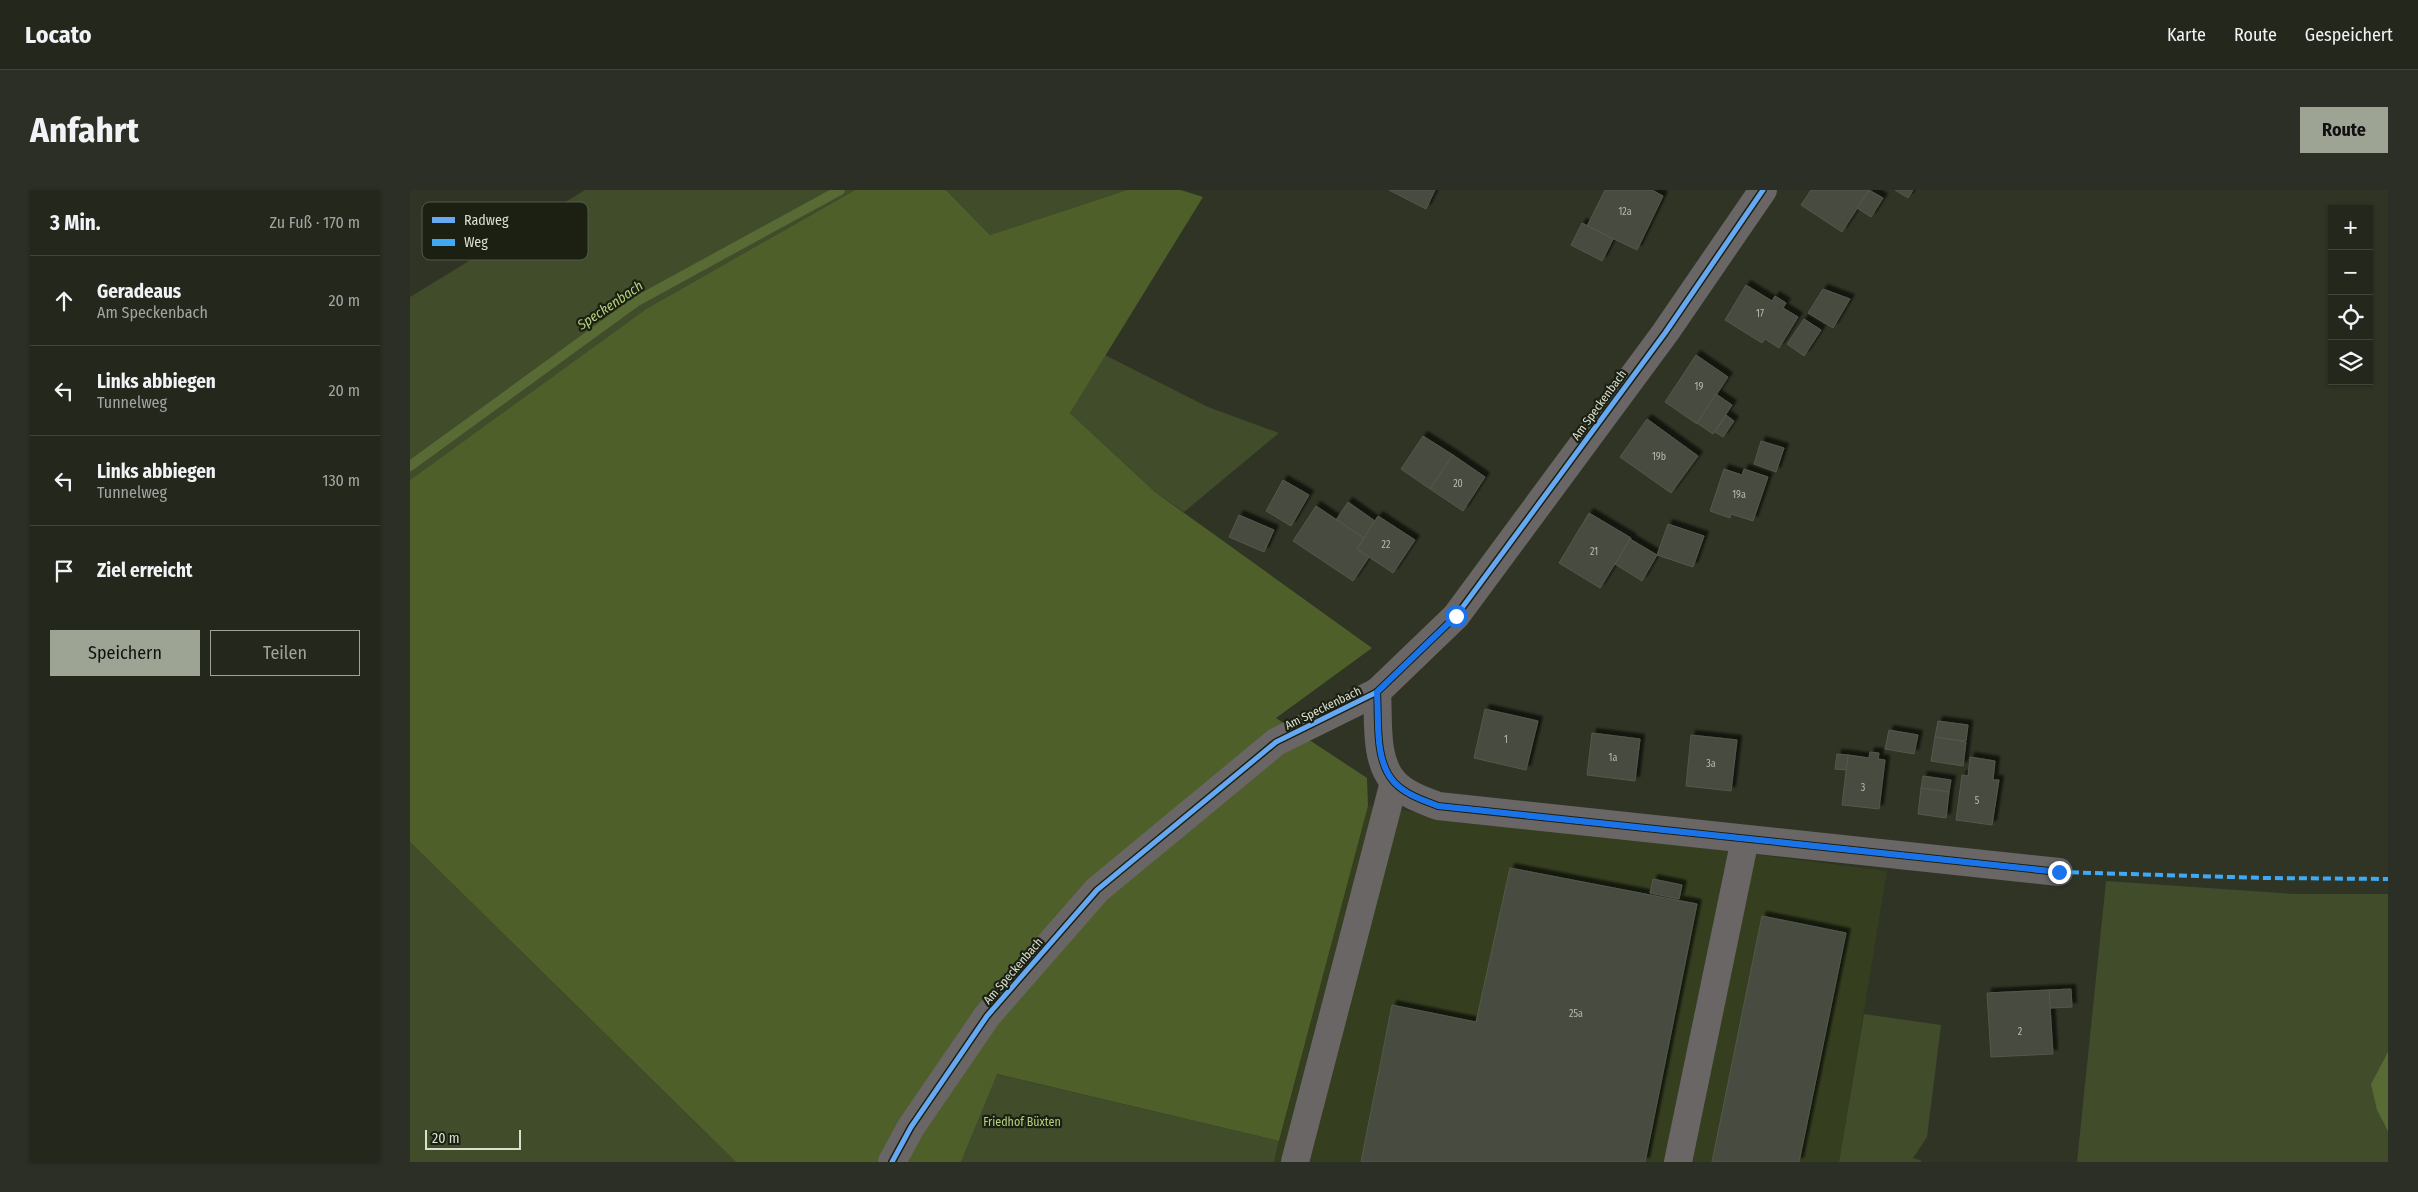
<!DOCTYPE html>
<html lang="de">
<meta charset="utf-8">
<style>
body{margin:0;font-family:"Fira Sans Condensed",sans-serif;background:#2b2f25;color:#f1f3f6}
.controls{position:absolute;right:15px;top:15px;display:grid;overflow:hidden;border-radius:0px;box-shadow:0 1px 4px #0004}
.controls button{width:45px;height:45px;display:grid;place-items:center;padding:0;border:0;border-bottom:1px solid #40443b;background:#23271c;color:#f1f3f6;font:25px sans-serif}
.scale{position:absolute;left:15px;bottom:12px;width:96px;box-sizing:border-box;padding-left:5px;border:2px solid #d9e0cf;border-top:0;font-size:14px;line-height:18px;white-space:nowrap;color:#d9e0cf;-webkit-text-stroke:4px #1b2013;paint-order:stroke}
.stop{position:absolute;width:15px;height:15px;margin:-11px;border:4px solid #1a73e8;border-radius:50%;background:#fff}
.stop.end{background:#1a73e8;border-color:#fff;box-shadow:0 1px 5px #0008}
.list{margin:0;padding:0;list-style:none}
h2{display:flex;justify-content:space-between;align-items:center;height:65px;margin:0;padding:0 20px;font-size:21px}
h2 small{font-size:16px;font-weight:400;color:#a3a5a3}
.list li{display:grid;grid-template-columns:32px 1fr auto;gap:15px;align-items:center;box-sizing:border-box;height:90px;padding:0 20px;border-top:1px solid #40443b}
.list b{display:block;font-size:19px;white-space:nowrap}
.list p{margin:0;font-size:16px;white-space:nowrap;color:#a3a5a3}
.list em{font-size:16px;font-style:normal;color:#a3a5a3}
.actions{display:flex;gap:10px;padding:15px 20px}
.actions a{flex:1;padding:11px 0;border:1px solid #9ea494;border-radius:0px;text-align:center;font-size:18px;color:#9ea494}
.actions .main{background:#9ea494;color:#111}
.icon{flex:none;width:28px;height:28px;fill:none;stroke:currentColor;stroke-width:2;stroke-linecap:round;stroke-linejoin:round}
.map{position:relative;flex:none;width:1978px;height:972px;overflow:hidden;border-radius:0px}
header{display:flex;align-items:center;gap:30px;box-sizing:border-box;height:70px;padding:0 25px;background:#23271c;border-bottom:1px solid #40443b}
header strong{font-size:24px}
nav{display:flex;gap:28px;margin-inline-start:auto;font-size:18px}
.intro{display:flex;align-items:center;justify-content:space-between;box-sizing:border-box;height:120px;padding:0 30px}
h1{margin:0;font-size:35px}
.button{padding:12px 22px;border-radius:0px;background:#9ea494;color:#111;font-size:18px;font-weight:700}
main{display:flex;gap:30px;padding:0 30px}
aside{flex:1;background:#23271c;border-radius:0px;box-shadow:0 1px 4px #0004}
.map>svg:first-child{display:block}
.built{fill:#353f20}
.green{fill:#404c2a}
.forest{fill:#4e5f2a}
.water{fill:#586b34}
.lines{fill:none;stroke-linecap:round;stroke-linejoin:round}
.stream{stroke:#586b34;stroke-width:10}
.building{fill:#474c3f;stroke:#54584c;filter:url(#shadow)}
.minor{stroke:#6a6666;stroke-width:28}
.quiet{stroke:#3fa9f5;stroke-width:4;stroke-dasharray:8 4;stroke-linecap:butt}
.cycleway-casing{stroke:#1b2013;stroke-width:8}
.cycleway{stroke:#66a8f1;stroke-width:5}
.route{stroke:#1a73e8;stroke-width:6}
.labels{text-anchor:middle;stroke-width:4.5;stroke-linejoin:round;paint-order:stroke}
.number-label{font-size:10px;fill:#b4bbab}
.street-label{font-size:12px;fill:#d9e0cf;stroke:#1b2013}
.park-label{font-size:12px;fill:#b2d17a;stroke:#1b2013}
.water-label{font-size:14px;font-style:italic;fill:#b4d27b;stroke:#1b2013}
.key{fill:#1b2013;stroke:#545a4b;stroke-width:1}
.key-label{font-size:14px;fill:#d9e0cf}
</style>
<header>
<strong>Locato</strong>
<nav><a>Karte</a><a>Route</a><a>Gespeichert</a></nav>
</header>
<div class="intro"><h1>Anfahrt</h1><a class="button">Route</a></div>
<main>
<aside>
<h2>3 Min.<small>Zu Fuß · 170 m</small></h2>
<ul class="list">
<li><svg class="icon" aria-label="ahead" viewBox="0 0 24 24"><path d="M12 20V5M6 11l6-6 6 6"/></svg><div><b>Geradeaus</b><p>Am Speckenbach</p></div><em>20 m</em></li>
<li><svg class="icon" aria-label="left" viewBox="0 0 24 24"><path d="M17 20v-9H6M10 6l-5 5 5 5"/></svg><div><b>Links abbiegen</b><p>Tunnelweg</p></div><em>20 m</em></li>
<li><svg class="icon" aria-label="left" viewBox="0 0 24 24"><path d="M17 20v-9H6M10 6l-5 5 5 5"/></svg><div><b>Links abbiegen</b><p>Tunnelweg</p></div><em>130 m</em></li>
<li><svg class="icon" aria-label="arrive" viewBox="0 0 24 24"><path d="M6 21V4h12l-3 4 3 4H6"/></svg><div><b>Ziel erreicht</b></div></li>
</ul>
<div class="actions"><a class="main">Speichern</a><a>Teilen</a></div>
</aside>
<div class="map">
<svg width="1978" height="972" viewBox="0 0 1978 972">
<defs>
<filter id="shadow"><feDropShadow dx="4.5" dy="-4.5" stdDeviation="1" flood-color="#0009"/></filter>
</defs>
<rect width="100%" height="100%" fill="#2f3425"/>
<path class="built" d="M958 616 1477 681 1429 972H864Z"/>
<g class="green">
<path d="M175 0H445L236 119 0 290V107Z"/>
<path d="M536 0H717L580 45Z"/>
<path d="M695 165 798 217 869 243 774 322 745 302 660 223Z"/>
<path d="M0 652 326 972H0Z"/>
<path d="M1696 691 1885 704H1978V972H1667Z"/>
<path d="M1454 824 1531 835 1517 947 1503 968 1510 970 1512 972H1429Z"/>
<path d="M586 884 869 951 864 972H551Z"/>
</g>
<path class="forest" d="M445 0H536L580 45 717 0H771L793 7 660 223 745 302 962 458 866 528 957 588 958 616 869 951 587 884 551 972H326L0 652V290L236 119Z"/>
<path class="water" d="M1978 862V941L1967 920 1961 894Z"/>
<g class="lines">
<path class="stream" d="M0 276 227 111 430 0"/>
</g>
<g class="building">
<path d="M979 0H1025L1016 19Z"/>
<path d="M1195 0H1242L1253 6 1227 60 1177 36Z"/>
<path d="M1401 0H1459L1432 42 1391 15Z"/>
<path d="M1459 0 1473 8 1461 27 1447 18Z"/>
<path d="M1485 0H1503L1498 8Z"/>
<path d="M1172 33 1203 49 1192 71 1161 55Z"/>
<path d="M1336 95 1362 111 1365 106 1376 113 1373 118 1388 127 1369 158 1355 149 1352 153 1315 130Z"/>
<path d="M1413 99 1440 109 1423 138 1398 123Z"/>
<path d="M1394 129 1411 140 1394 166 1377 154Z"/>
<path d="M1286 165 1318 187 1287 234 1255 212Z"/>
<path d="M1306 204 1322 215 1303 244 1287 233Z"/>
<path d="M1316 225 1324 231 1313 247 1305 242Z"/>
<path d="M1237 229 1288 266 1261 303 1210 267Z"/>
<path d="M1013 246 1043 265 1020 299 991 279Z"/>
<path d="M1351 251 1374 258 1366 282 1344 274Z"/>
<path d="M1043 265 1075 287 1053 321 1020 299Z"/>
<path d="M1314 279 1332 285 1334 279 1358 287 1343 331 1321 324 1320 328 1300 321Z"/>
<path d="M873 290 899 305 881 336 856 321Z"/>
<path d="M938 312 965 331 954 348 926 330Z"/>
<path d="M906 316 954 348 947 359 959 367 943 391 883 351Z"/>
<path d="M1179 323 1221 348 1190 398 1149 373Z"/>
<path d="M829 325 864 340 854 362 819 347Z"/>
<path d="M968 326 1005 350 983 383 947 359Z"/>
<path d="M1258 334 1294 346 1283 377 1247 365Z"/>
<path d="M1220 349 1247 365 1232 391 1205 374Z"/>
<path d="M1075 519 1128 531 1116 580 1064 568Z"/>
<path d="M1528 531 1558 535 1556 551 1525 547Z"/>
<path d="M1479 540 1508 545 1504 564 1475 559Z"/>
<path d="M1182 543 1230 549 1225 591 1177 585Z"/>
<path d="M1281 545 1327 550 1321 601 1276 596Z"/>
<path d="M1525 547 1556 552 1553 576 1521 571Z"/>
<path d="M1460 562 1469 563 1468 569 1475 570 1469 619 1432 615 1438 565 1459 568Z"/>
<path d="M1427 564 1438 565 1436 580 1425 579Z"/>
<path d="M1560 567 1585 571 1583 590H1589L1582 635 1546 630 1552 585 1558 586Z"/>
<path d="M1513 586 1541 590 1539 602 1511 598Z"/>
<path d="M1511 598 1539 602 1536 628 1508 624Z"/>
<path d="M1100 678 1287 714 1235 972H951L982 815 1066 832Z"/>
<path d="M1243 689 1272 695 1269 709 1240 703Z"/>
<path d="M1352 726 1436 743 1389 972H1302Z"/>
<path d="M1661 799 1662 817 1640 818 1639 800Z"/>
<path d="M1639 800 1643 864 1581 867 1577 803Z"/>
</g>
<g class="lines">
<g class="minor">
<path d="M967 502C969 530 964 570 984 592 996 605 1013 610 1028 616L1649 682"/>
<path d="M482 972 501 937 577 826 687 700 866 552 967 502 1046 426 1255 143 1353 0"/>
<path d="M885 972 984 592"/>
<path d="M1268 972 1335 649"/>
</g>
<path class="quiet" d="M1649 682 1855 688 1978 689"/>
<g class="cycleway-casing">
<g id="cycleway">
<path d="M967 502C969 530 964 570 984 592 996 605 1013 610 1028 616L1649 682"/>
<path d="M482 972 501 937 577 826 687 700 866 552 967 502 1046 426 1255 143 1353 0"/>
</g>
</g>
<use href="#cycleway" class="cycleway"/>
</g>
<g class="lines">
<path class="route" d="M1046 426 967 502C969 530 964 570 984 592 996 605 1013 610 1028 616L1649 682"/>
</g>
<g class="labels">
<g class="number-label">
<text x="1215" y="25">12a</text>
<text x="1350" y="127">17</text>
<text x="1289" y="200">19</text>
<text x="1249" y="270">19b</text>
<text x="1048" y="297">20</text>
<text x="1329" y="308">19a</text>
<text x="976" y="358">22</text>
<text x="1184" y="365">21</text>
<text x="1096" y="553">1</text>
<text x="1203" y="571">1a</text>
<text x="1301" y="577">3a</text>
<text x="1453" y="601">3</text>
<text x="1567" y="614">5</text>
<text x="1166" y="827">25a</text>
<text x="1610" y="845">2</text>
</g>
<g class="street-label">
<text transform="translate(1189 215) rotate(-54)" y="4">Am Speckenbach</text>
<text transform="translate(913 518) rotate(-26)" y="4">Am Speckenbach</text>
<text transform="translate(603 781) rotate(-49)" y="4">Am Speckenbach</text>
</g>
<g class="park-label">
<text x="612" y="936">Friedhof Büxten</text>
</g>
<g class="water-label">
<text transform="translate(200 115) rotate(-34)" y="5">Speckenbach</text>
</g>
</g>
<rect x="12" y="12" width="166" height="58" rx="8" class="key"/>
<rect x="22" y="27" width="23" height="6" fill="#66a8f1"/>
<rect x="22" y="49" width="23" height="7" fill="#3fa9f5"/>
<g class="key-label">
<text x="54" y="35">Radweg</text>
<text x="54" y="57">Weg</text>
</g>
</svg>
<div class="controls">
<button>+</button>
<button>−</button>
<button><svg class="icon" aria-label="locate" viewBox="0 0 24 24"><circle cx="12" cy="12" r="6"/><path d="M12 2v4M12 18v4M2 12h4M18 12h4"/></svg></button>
<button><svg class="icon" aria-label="layers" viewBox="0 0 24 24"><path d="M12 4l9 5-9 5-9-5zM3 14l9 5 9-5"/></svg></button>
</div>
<div class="scale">20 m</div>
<div class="stop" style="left:1046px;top:426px"></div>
<div class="stop end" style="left:1649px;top:682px"></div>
</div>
</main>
